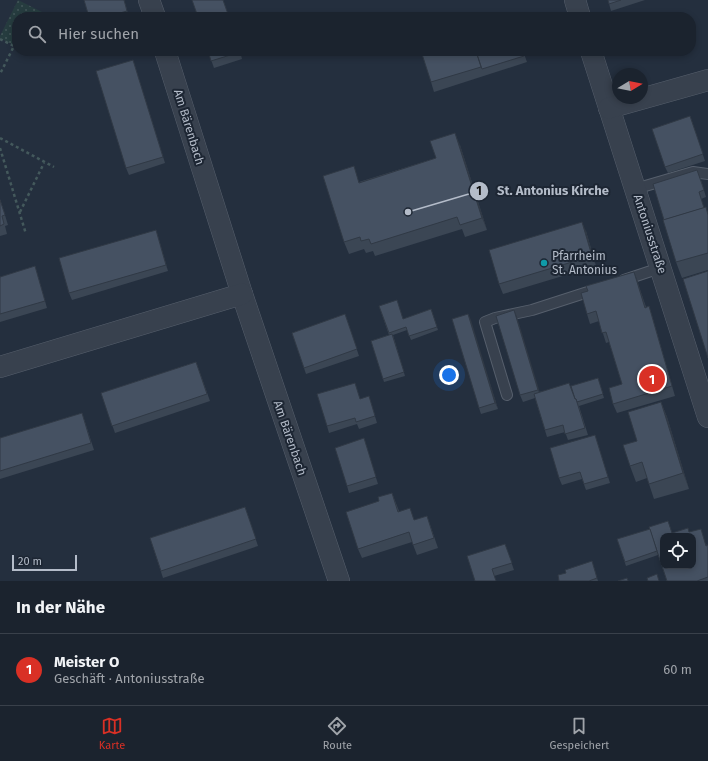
<!DOCTYPE html>
<html lang="de">
<meta charset="utf-8">
<style>
body{margin:0;font-family:"Fira Sans",sans-serif;background:#282f3a;color:#f1f3f6}
.controls{position:absolute;right:12px;bottom:12px;display:grid;overflow:hidden;border-radius:8px;box-shadow:0 2px 6px #0003}
.controls button{width:36px;height:36px;display:grid;place-items:center;padding:0;border:0;border-bottom:1px solid #39404a;background:#1b232e;color:#f1f3f6;font:20px sans-serif}
.compass{position:absolute;left:612px;top:68px;width:36px;height:36px;border-radius:50%;background:#1b232e;box-shadow:0 2px 6px #0003;rotate:80deg}
.scale{position:absolute;left:12px;bottom:10px;width:65px;box-sizing:border-box;padding-left:4px;border:2px solid #b4bcc9;border-top:0;font-size:11px;line-height:14px;white-space:nowrap;color:#b4bcc9;-webkit-text-stroke:3px #1d2633;paint-order:stroke}
.you{position:absolute;left:449px;top:375px;width:14px;height:14px;margin:-10px;border:3px solid #fff;border-radius:50%;background:#1a73e8;box-shadow:0 0 0 6px #1a73e833}
.badge{display:grid;place-items:center;width:26px;height:26px;border-radius:50%;background:#d93025;color:#fff;font-size:13px;font-weight:700}
.pin{position:absolute;translate:-50% -50%;border:2px solid #fff;box-shadow:0 1px 4px #0006}
.list{margin:0;padding:0;list-style:none}
h2{display:flex;justify-content:space-between;align-items:center;height:52px;margin:0;padding:0 16px;font-size:17px}
h2 small{font-size:13px;font-weight:400;color:#a0a4aa}
.list li{display:grid;grid-template-columns:26px 1fr auto;gap:12px;align-items:center;box-sizing:border-box;height:72px;padding:0 16px;border-top:1px solid #39404a}
.list b{display:block;font-size:15px;white-space:nowrap}
.list p{margin:0;font-size:13px;white-space:nowrap;color:#a0a4aa}
.list em{font-size:13px;font-style:normal;color:#a0a4aa}
.icon{flex:none;width:22px;height:22px;fill:none;stroke:currentColor;stroke-width:2;stroke-linecap:round;stroke-linejoin:round}
.map{position:relative;flex:none;width:708px;height:581px;overflow:hidden}
.search{position:absolute;background:#1b232e;box-shadow:0 2px 6px #0003;left:12px;right:12px;top:12px;height:44px;display:flex;align-items:center;gap:10px;box-sizing:border-box;padding:0 14px;border-radius:16px;color:#a0a4aa;font-size:15px}
.sheet{height:124px;background:#1b232e}
nav{display:flex;justify-content:space-around;align-items:center;box-sizing:border-box;height:56px;border-top:1px solid #39404a;background:#1b232e;font-size:11px;color:#a0a4aa}
nav a{display:grid;justify-items:center;gap:2px}
nav .on{color:#d93025}
.map>svg:first-child{display:block}
.park{fill:url(#park-dots)}
.lines{fill:none;stroke-linecap:round;stroke-linejoin:round}
.lane-casing{stroke:#565f6c;stroke-width:12}
.street-casing{stroke:#565f6c;stroke-width:22}
.path{stroke:#44595c;stroke-width:2.5;stroke-dasharray:3 3;stroke-linecap:butt}
.lane{stroke:#38414e;stroke-width:10}
.street{stroke:#38414e;stroke-width:21}
.wall{fill:#3b4654}
.shaded-wall{fill:#303945}
.building{fill:#455162;stroke:#303945;fill-rule:evenodd}
.culture-dot{fill:#0f9aa8;stroke:#1d2633;stroke-width:1.5}
.labels{text-anchor:middle;stroke-width:4;stroke-linejoin:round;paint-order:stroke}
.street-label{font-size:12px;fill:#b4bcc9;stroke:#1d2633}
.poi-label{font-size:12px;fill:#b4bcc9;stroke:#1d2633;text-anchor:start}
.leader{fill:none;stroke:#b4bcc9;stroke-width:1.5}
.callout-dot{fill:#b4bcc9;stroke:#1d2633;stroke-width:1.5}
.mark-label{font-size:12px;text-anchor:middle;font-weight:bold;fill:#111}
.callout-label{font-size:13px;text-anchor:middle;font-weight:bold;fill:#b4bcc9;stroke:#1d2633;stroke-width:4;stroke-linejoin:round;paint-order:stroke}
</style>
<div class="map">
<svg width="708" height="581" viewBox="0 0 708 581">
<defs>
<pattern id="park-dots" width="8" height="8" patternUnits="userSpaceOnUse"><rect width="8" height="8" fill="#263c3f"/><path d="M2 2h.1M6 6h.1" fill="none" stroke="#435659" stroke-width="1.8" stroke-linecap="round"/></pattern>
</defs>
<rect width="100%" height="100%" fill="#242f3e"/>
<path class="park" d="M18 0 52 17H17V47L0 38V36Z"/>
<g class="lines">
<g class="lane-casing">
<g id="lane">
<path d="M635 189 693 172 708 174"/>
<path d="M624 280 660 268"/>
<path d="M507 395 485 322 495 318 532 310 594 290"/>
</g>
</g>
<g class="street-casing">
<g id="street">
<path d="M149 0 155 17"/>
<path d="M575 0 580 17"/>
<path d="M165 51 242 294 339 581"/>
<path d="M591 51 708 417"/>
<path d="M609 108 708 80"/>
<path d="M0 367 242 294"/>
</g>
</g>
<g class="path">
<path d="M0 39 14 46 0 74"/>
<path d="M0 138 54 167"/>
<path d="M0 148 26 234"/>
<path d="M20 212 44 163"/>
</g>
<use href="#lane" class="lane"/>
<use href="#street" class="street"/>
</g>
<g class="wall">
<path d="M84 0H124L129 17H89Z"/>
<path d="M608 0H645L611 11Z"/>
<path d="M208 51H240L242 59 214 68Z"/>
<path d="M523 51 527 62 434 92 431 82Z"/>
<path d="M135 67 165 163 129 175 126 168Z"/>
<path d="M690 116 705 161 668 173 665 167Z"/>
<path d="M460 145 487 230 465 237 462 229 375 256 373 251 366 253 364 249 349 254 344 242 359 182 436 158Z"/>
<path d="M700 177 706 197 701 199 704 208 706 207 708 214V270L682 278 676 262Z"/>
<path d="M0 199 8 225 5 226 7 234 0 236Z"/>
<path d="M156 230 168 271 72 300 69 293Z"/>
<path d="M586 231 596 266 503 294 499 284Z"/>
<path d="M35 266 47 308 0 322V277Z"/>
<path d="M634 272 646 307 649 306 652 316 675 396 617 413 613 404 622 384 609 342 606 343 599 321 590 324 587 314 588 291Z"/>
<path d="M379 306 403 319 431 309 438 330 411 340 407 330 393 335 405 376 384 382 371 341 389 335Z"/>
<path d="M514 310 539 392 571 386 598 378 604 398 579 406 588 435 568 440 565 432 547 437 535 398 523 402 520 395Z"/>
<path d="M345 314 359 356 306 374 292 333Z"/>
<path d="M468 314 498 409 481 414 479 408Z"/>
<path d="M196 362 210 401 115 433 101 393Z"/>
<path d="M369 396 377 423 359 429 357 424 329 433 327 426Z"/>
<path d="M661 402 667 417 689 489 654 499 647 478 636 482 630 466 637 441Z"/>
<path d="M82 413 94 450 0 479V438Z"/>
<path d="M595 435 610 483 586 490 582 479 562 485 559 478Z"/>
<path d="M366 445 378 484 349 493 347 486Z"/>
<path d="M392 493 399 511 415 520 427 516 438 548 417 555 412 542 362 558 358 549 379 501Z"/>
<path d="M245 507 258 546 163 578 150 538Z"/>
<path d="M689 532 707 545H708V581H667L658 555 626 566 617 539 672 533Z"/>
<path d="M505 544 514 570 494 576 475 581Z"/>
<path d="M592 561 598 581H559L566 573Z"/>
</g>
<g class="shaded-wall">
<path d="M455 133 460 145 487 230 482 218Z"/>
<path d="M582 222 586 231 596 266 592 256Z"/>
<path d="M156 230 158 236 168 271 166 265Z"/>
<path d="M634 272 638 282 648 317 645 308Z"/>
<path d="M649 306 652 316 675 396 672 386Z"/>
<path d="M514 310 517 317 541 396 538 390Z"/>
<path d="M468 314 471 320 498 409 495 403Z"/>
<path d="M661 402 667 417 689 489 683 473Z"/>
</g>
<g class="building">
<path d="M84 0H124L127 11 106 17H89Z"/>
<path d="M192 0H223L229 17H198Z"/>
<path d="M608 0H621L609 4Z"/>
<path d="M208 51H239L240 52 211 61Z"/>
<path d="M421 51H476L481 67 431 82Z"/>
<path d="M476 51H523L524 56 482 69Z"/>
<path d="M133 60 163 157 126 168 96 71Z"/>
<path d="M690 116 703 154 665 167 652 129Z"/>
<path d="M455 133 482 218 460 225 457 217 371 244 369 239 361 241 360 237 344 242 323 176 354 166 359 183 436 158 430 141Z"/>
<path d="M697 170 704 190 699 192 704 208 664 220 653 184Z"/>
<path d="M0 200 5 215 2 216 4 224 0 226Z"/>
<path d="M706 207 708 215V253L676 262 663 220Z"/>
<path d="M582 222 592 256 499 284 489 250Z"/>
<path d="M156 230 166 265 69 293 59 258Z"/>
<path d="M35 266 45 301 0 314V277Z"/>
<path d="M708 271V358L683 279Z"/>
<path d="M634 272 645 308 649 306 672 386 613 404 609 388 622 384 606 332 602 333 596 311 587 314 581 293 588 291 586 286Z"/>
<path d="M397 300 403 319 431 309 437 327 409 336 406 327 389 333 379 306Z"/>
<path d="M514 310 538 390 520 395 496 316Z"/>
<path d="M345 314 357 349 304 368 292 333Z"/>
<path d="M468 314 495 403 479 408 452 319Z"/>
<path d="M392 334 404 372 383 379 371 341Z"/>
<path d="M196 362 207 394 112 426 101 393Z"/>
<path d="M598 378 603 394 577 402 576 399H575L571 386Z"/>
<path d="M355 383 360 399 369 396 375 416 356 422 355 418 327 426 317 394Z"/>
<path d="M569 383 575 399H576L585 428 565 434 563 425 545 430 534 394Z"/>
<path d="M661 402 683 473 649 484 642 462 630 466 623 445 637 441 628 412Z"/>
<path d="M82 413 91 443 0 471V438Z"/>
<path d="M595 435 608 477 584 484 580 472 559 478 550 448Z"/>
<path d="M364 438 376 477 347 486 335 448Z"/>
<path d="M392 493 398 512 410 508 414 520 427 516 434 538 413 545 409 532 358 549 346 512 379 501 378 497Z"/>
<path d="M245 507 256 539 161 571 150 538Z"/>
<path d="M668 521 672 533 688 528 689 532 701 529 706 546 708 545V577L697 581H667L649 527ZM663 536H693V566H663Z"/>
<path d="M650 529 657 551 625 562 617 539Z"/>
<path d="M505 544 512 563 492 569 496 581H475L467 556Z"/>
<path d="M592 561 597 578 589 581H559L558 575 566 573 565 570Z"/>
<path d="M657 574 659 581H648L647 578Z"/>
<path d="M627 578 628 581H618Z"/>
</g>
<circle class="culture-dot" cx="544" cy="263" r="4"/>
<g class="labels">
<g class="street-label">
<text transform="translate(189 127) rotate(73)" y="4">Am Bärenbach</text>
<text transform="translate(650 234) rotate(72)" y="4">Antoniusstraße</text>
<text transform="translate(290 438) rotate(71)" y="4">Am Bärenbach</text>
</g>
<g class="poi-label">
<text x="552" y="260">Pfarrheim<tspan x="552" dy="14">St. Antonius</tspan></text>
</g>
</g>
<path class="leader" d="M408 212L479 191"/>
<g class="callout-dot">
<circle cx="408" cy="212" r="4"/>
<circle cx="479" cy="191" r="10"/>
</g>
<g class="mark-label">
<text x="479" y="195">1</text>
</g>
<g class="callout-label">
<text x="553" y="195">St. Antonius Kirche</text>
</g>
</svg>
<div class="controls">
<button><svg class="icon" aria-label="locate" viewBox="0 0 24 24"><circle cx="12" cy="12" r="6"/><path d="M12 2v4M12 18v4M2 12h4M18 12h4"/></svg></button>
</div>
<svg class="compass" viewBox="-18 -18 36 36"><path d="M0-13l5 13h-10z" fill="#e53935"/><path d="M0 13l5-13h-10z" fill="#a0a4aa"/></svg>
<div class="scale">20 m</div>
<div class="you"></div>
<div class="pin badge" style="left:652px;top:379px">1</div>
<div class="search"><svg class="icon" aria-label="search" viewBox="0 0 24 24"><circle cx="10" cy="10" r="6"/><path d="M15 15l6 6"/></svg>Hier suchen</div>
</div>
<section class="sheet">
<h2>In der Nähe<small></small></h2>
<ul class="list">
<li><span class="badge">1</span><div><b>Meister O</b><p>Geschäft · Antoniusstraße</p></div><em>60 m</em></li>
</ul>
</section>
<nav>
<a class="on"><svg class="icon" aria-label="map" viewBox="0 0 24 24"><path d="M3 6l6-2 6 2 6-2v14l-6 2-6-2-6 2zM9 4v14M15 6v14"/></svg>Karte</a>
<a><svg class="icon" aria-label="directions" viewBox="0 0 24 24"><path d="M12 3l9 9-9 9-9-9zM9 14v-3h6M13 9l2 2-2 2"/></svg>Route</a>
<a><svg class="icon" aria-label="saved" viewBox="0 0 24 24"><path d="M7 4h10v16l-5-4-5 4z"/></svg>Gespeichert</a>
</nav>
